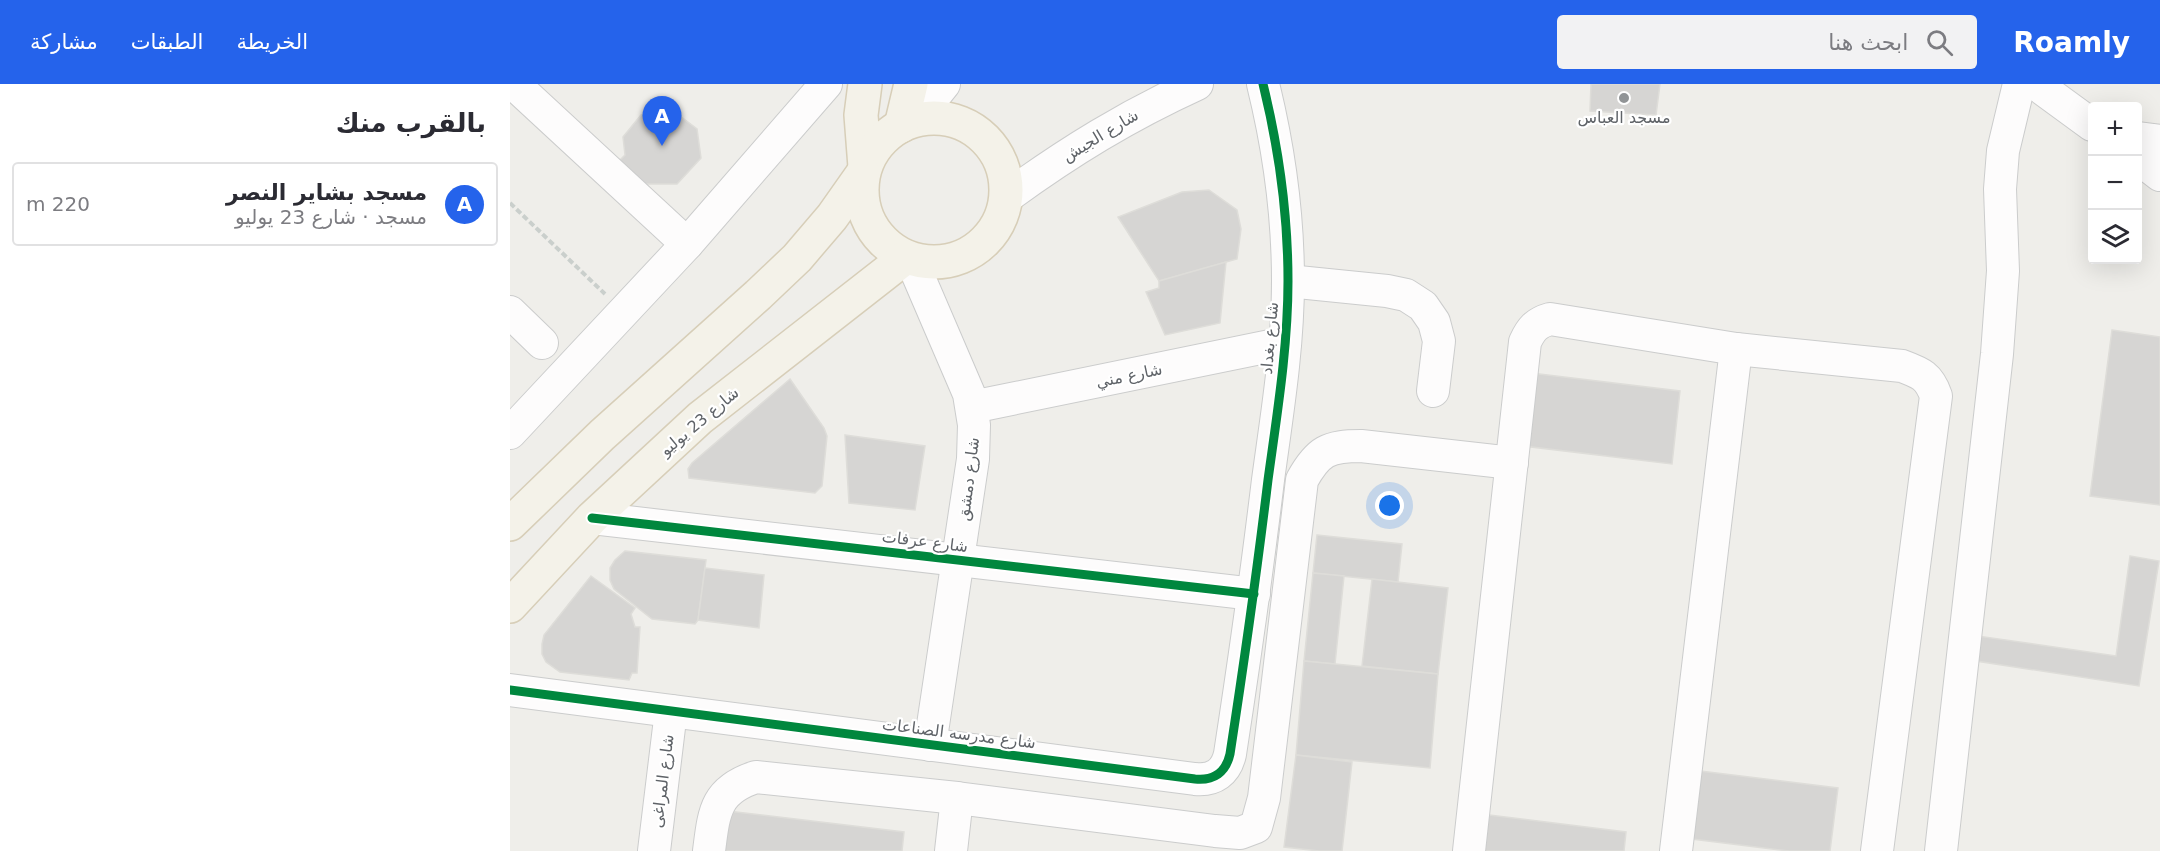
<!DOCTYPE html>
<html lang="ar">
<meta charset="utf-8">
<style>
body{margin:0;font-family:"DejaVu Sans",Cairo,sans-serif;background:#f2f2f3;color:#2b2b33;direction:rtl}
.controls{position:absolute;right:18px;top:18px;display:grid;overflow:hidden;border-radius:6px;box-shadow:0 6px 24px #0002}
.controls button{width:54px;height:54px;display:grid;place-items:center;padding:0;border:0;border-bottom:2px solid #e1e1e2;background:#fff;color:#2b2b33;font:30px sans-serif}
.you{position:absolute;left:880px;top:422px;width:21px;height:21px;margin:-15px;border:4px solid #fff;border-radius:50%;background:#1a73e8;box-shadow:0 0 0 9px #1a73e833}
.badge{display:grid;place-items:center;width:39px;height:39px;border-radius:50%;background:#2563eb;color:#fff;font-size:20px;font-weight:700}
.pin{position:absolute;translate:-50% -50px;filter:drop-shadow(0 2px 3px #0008)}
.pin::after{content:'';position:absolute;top:32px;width:21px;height:18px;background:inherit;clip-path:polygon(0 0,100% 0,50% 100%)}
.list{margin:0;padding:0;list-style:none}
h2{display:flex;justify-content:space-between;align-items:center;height:78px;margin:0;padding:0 24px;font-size:26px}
h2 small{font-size:20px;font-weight:400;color:#7c7c81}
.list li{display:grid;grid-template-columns:39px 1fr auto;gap:18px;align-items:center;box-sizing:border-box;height:84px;margin:0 12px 12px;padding:0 12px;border:2px solid #e1e1e2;border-radius:6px}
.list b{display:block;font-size:22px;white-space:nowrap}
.list p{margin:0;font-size:20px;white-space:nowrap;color:#7c7c81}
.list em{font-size:20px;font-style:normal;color:#7c7c81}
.icon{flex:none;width:33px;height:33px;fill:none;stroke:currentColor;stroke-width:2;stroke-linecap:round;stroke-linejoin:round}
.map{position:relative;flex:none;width:1650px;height:767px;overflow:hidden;direction:ltr}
header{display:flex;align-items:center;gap:36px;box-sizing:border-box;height:84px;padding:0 30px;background:#2563eb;color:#fff}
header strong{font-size:28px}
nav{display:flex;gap:33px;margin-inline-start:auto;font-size:21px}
.search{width:420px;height:54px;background:#f2f2f3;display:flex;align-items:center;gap:15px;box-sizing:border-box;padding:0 21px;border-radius:6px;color:#7c7c81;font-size:22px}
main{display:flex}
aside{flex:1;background:#fff}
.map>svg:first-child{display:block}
.building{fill:#d6d5d3;stroke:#deddd9;stroke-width:1.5}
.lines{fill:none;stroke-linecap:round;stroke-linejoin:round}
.minor-casing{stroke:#cbcccc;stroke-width:34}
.major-casing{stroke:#d7ceb8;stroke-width:36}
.path{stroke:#cacfcc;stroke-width:4;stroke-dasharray:6 3;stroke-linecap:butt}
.minor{stroke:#fdfcfc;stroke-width:32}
.major{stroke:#f4f2e9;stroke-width:33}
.cycleway-casing{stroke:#fff;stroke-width:13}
.cycleway{stroke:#00873e;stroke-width:9}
.poi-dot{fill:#919496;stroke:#fff;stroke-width:2}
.labels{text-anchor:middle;stroke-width:4.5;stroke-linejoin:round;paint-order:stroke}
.poi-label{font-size:16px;fill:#5f6368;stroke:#fff}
.street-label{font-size:16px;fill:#5f6368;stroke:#fff}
</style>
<header>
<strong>Roamly</strong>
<div class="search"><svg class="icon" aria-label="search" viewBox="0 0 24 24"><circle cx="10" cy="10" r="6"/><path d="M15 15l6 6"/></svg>ابحث هنا</div>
<nav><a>الخريطة</a><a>الطبقات</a><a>مشاركة</a></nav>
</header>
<main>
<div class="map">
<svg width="1650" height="767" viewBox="0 0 1650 767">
<rect width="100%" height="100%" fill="#efeeea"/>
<g class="building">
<path d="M1081 0H1150L1146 31 1080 27Z"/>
<path d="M162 26 187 45 191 74 167 100H133L108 78 115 71 113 53 131 31Z"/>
<path d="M699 106 727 126 731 145 727 175 649 197 608 133 672 108Z"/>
<path d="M716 178 710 239 655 251 636 208 649 204V197Z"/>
<path d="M1602 246 1650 253V421L1580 412Z"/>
<path d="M1021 289 1170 307 1162 380 1013 362Z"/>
<path d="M280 295 314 344 317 352 312 402 305 409 179 394 178 385 182 379Z"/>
<path d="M335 351 415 362 405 426 339 419Z"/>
<path d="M807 451 892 460 888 498 803 489Z"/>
<path d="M115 467 196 476 188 536 185 540 142 535 104 505 100 496V484L105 476Z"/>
<path d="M1620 472 1649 477 1629 602 1466 577 1468 552 1606 572Z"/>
<path d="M195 484 254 491 249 544 188 536Z"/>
<path d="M803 489 834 492 825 580 794 577Z"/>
<path d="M81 492 125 524 121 530 125 543H130L127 589H122L119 596 50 588 36 578 32 570V560L34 551Z"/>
<path d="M862 495 938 504 928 590 852 582Z"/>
<path d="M794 577 928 590 920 684 786 671Z"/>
<path d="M786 671 842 678 832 767H809L774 763Z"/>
<path d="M1182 686 1328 704 1320 767H1279L1174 754Z"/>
<path d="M209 726 394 748 392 767H205Z"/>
<path d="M971 730 1116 748 1114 767H966Z"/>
</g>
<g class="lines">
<g class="minor-casing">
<g id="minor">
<path d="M4 0 177 160"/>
<path d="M1526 0 1582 41"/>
<path d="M405 36 434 0"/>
<path d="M1628 54 1650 57"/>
<path d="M1628 74 1650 91"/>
<path d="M498 112C560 67 617 32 687 0"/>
<path d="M401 175 459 310 464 341 463 375 420 661"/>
<path d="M778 197 877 207 896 211 913 222 924 238 929 257 923 307"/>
<path d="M0 228 32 259"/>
<path d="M462 323 775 259"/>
<path d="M0 349 177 160 316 0"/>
<path d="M82 434 744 510"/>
<path d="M0 606 685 695C704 697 716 688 720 670 734 579 747 487 758 396 767 330 778 264 778 197 778 130 769 65 753 0"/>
<path d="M144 767 161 627"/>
<path d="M199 767C204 728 205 706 246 693L447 714 705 747 730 749 746 743 754 714 792 396C808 367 818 362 851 362L1002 379"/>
<path d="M441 767 447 714"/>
<path d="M959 767 1015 258C1021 245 1026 239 1040 235L1226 265 1392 282C1411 289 1419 292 1426 312L1367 767"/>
<path d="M1166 767 1226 265"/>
<path d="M1431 767 1487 270 1493 187 1490 105 1493 67 1509 0"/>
</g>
</g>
<g class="major-casing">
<g id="major">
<path d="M355 0 351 31 355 83"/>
<circle cx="424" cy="106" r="72"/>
<path d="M391 42 401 0"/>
<path d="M0 440 92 351 248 211 287 174 322 133 353 89"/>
<path d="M0 522 82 434 190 334 396 173"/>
</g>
</g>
<path class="path" d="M0 119 95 210"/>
<use href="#minor" class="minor"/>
<use href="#major" class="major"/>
<g class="cycleway-casing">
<g id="cycleway">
<path d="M82 434 744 510"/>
<path d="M0 606 685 695C704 697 716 688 720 670 734 579 747 487 758 396 767 330 778 264 778 197 778 130 769 65 753 0"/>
</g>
</g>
<use href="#cycleway" class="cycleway"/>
</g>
<circle class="poi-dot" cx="1114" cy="14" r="6"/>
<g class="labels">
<g class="poi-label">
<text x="1114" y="39">مسجد العباس</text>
</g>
<g class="street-label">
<text transform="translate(590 51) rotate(-31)" y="6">شارع الجيش</text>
<text transform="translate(759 254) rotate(-85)" y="6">شارع بغداد</text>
<text transform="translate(619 291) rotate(-12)" y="6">شارع مني</text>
<text transform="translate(189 337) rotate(-40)" y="6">شارع 23 يوليو</text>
<text transform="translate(458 395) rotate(-83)" y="6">شارع دمشق</text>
<text transform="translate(415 457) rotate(7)" y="6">شارع عرفات</text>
<text transform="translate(449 649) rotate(7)" y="6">شارع مدرسه الصناعات</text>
<text transform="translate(152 697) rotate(-83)" y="6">شارع المراغى</text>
</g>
</g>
</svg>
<div class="controls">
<button>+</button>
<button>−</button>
<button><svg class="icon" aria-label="layers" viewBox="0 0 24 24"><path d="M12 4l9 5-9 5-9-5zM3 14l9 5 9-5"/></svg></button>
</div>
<div class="you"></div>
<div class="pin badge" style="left:152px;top:62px">A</div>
</div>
<aside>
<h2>بالقرب منك<small></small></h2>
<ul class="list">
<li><span class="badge">A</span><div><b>مسجد بشاير النصر</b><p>مسجد · شارع 23 يوليو</p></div><em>220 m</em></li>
</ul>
</aside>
</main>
